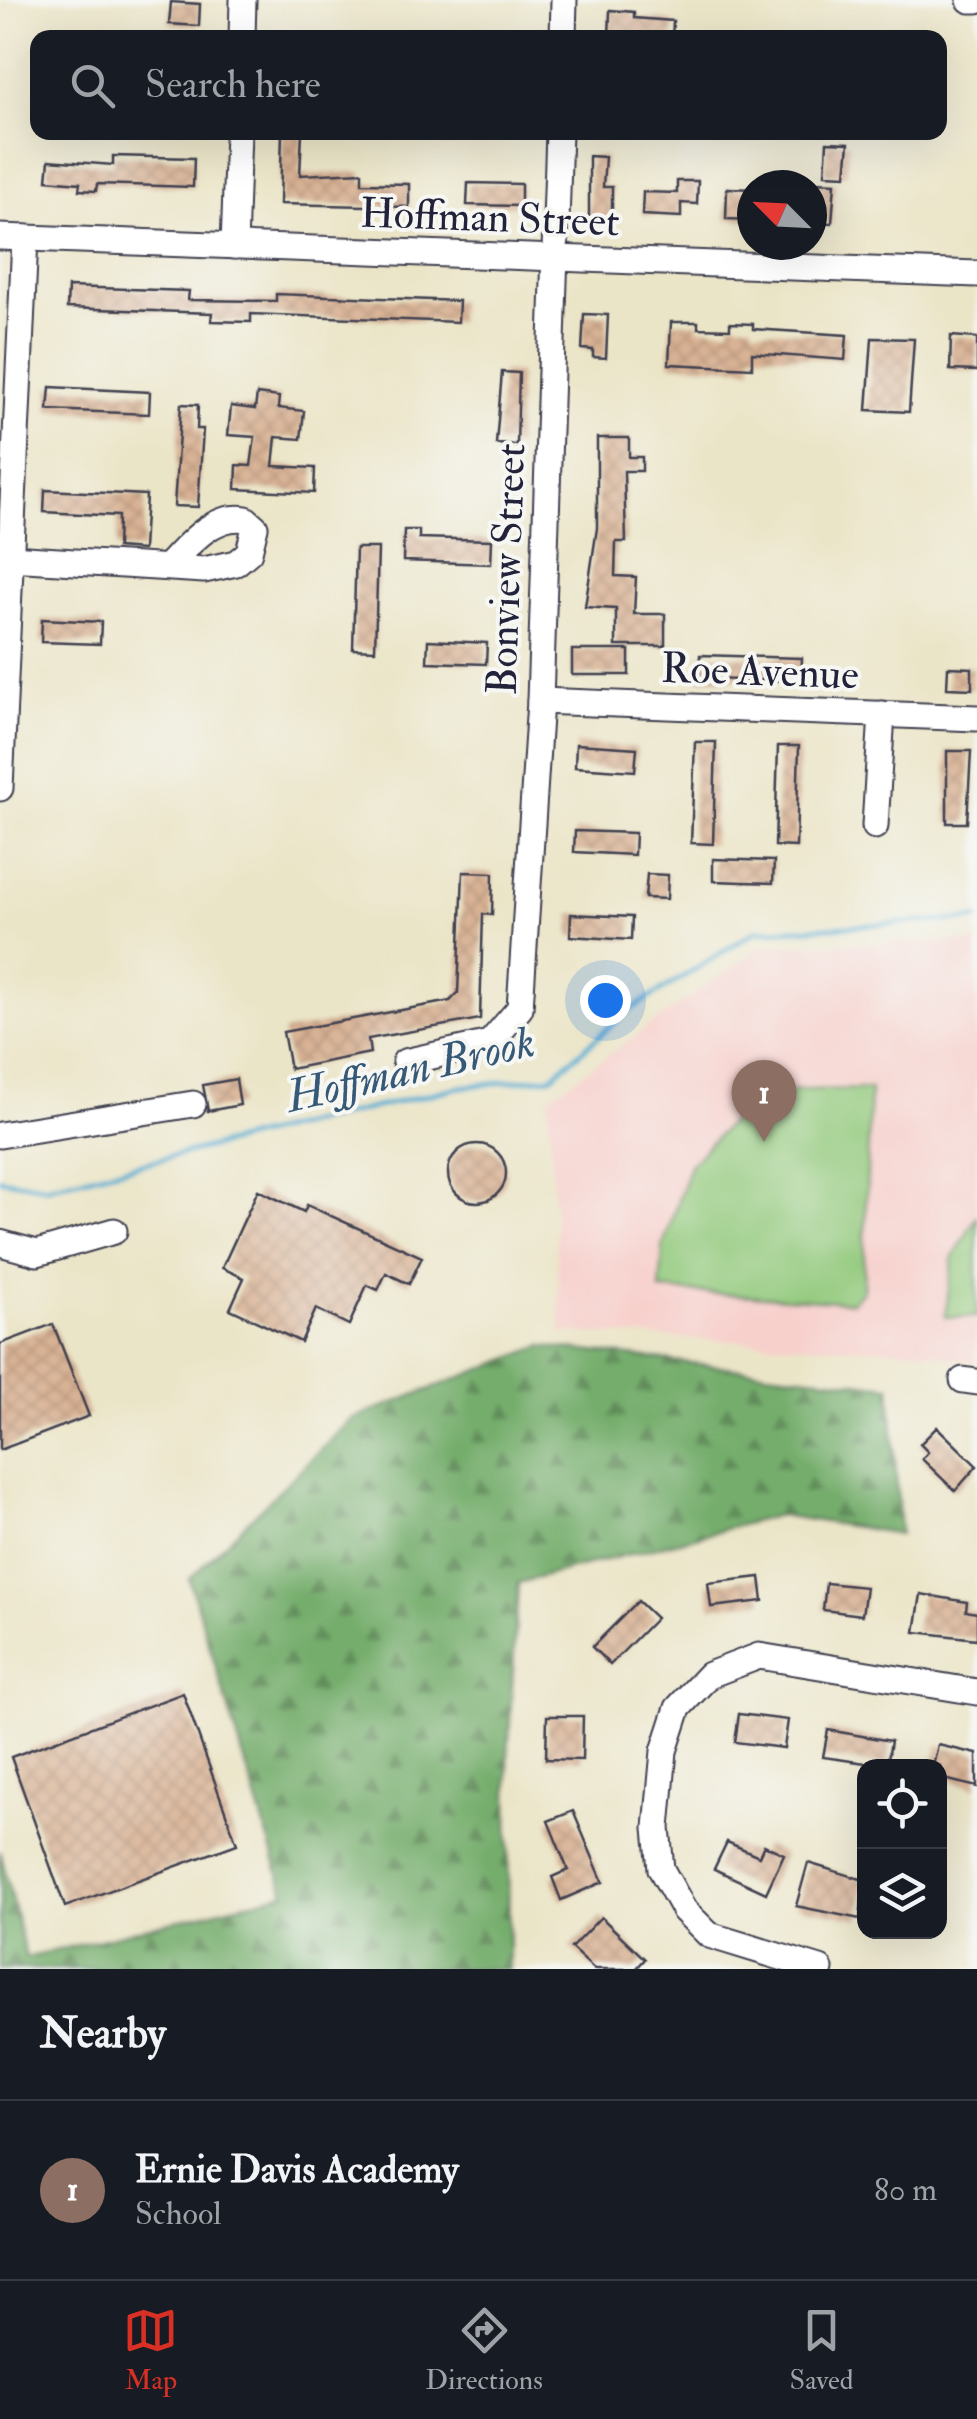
<!DOCTYPE html>
<style>
body{margin:0;font-family:"IM FELL Double Pica",serif;background:#242831;color:#f1f3f6}
.controls{position:absolute;right:30px;bottom:30px;display:grid;overflow:hidden;border-radius:20px;box-shadow:0 10px 40px #0002}
.controls button{width:90px;height:90px;display:grid;place-items:center;padding:0;border:0;border-bottom:2px solid #363941;background:#171b24;color:#f1f3f6;font:50px sans-serif}
.compass{position:absolute;left:737px;top:170px;width:90px;height:90px;border-radius:50%;background:#171b24;box-shadow:0 10px 40px #0002;rotate:294deg}
.you{position:absolute;left:605px;top:1000px;width:35px;height:35px;margin:-25px;border:8px solid #fff;border-radius:50%;background:#1a73e8;box-shadow:0 0 0 15px #1a73e833}
.badge{display:grid;place-items:center;width:65px;height:65px;border-radius:50%;background:#d93025;color:#fff;font-size:32px;font-weight:700}
.pin{position:absolute;translate:-50% -82px;filter:drop-shadow(0 2px 5px #0008)}
.pin::after{content:'';position:absolute;top:52px;width:35px;height:30px;background:inherit;clip-path:polygon(0 0,100% 0,50% 100%)}
.list{margin:0;padding:0;list-style:none}
h2{display:flex;justify-content:space-between;align-items:center;height:130px;margin:0;padding:0 40px;font-size:42px}
h2 small{font-size:32px;font-weight:400;color:#9ea1a6}
.list li{display:grid;grid-template-columns:65px 1fr auto;gap:30px;align-items:center;box-sizing:border-box;height:180px;padding:0 40px;border-top:2px solid #363941}
.list b{display:block;font-size:38px;white-space:nowrap}
.list p{margin:0;font-size:32px;white-space:nowrap;color:#9ea1a6}
.list em{font-size:32px;font-style:normal;color:#9ea1a6}
.icon{flex:none;width:55px;height:55px;fill:none;stroke:currentColor;stroke-width:2;stroke-linecap:round;stroke-linejoin:round}
.map{position:relative;flex:none;width:977px;height:1969px;overflow:hidden}
.search{position:absolute;background:#171b24;box-shadow:0 10px 40px #0002;left:30px;right:30px;top:30px;height:110px;display:flex;align-items:center;gap:25px;box-sizing:border-box;padding:0 35px;border-radius:20px;color:#9ea1a6;font-size:38px}
.sheet{height:310px;background:#171b24}
nav{display:flex;justify-content:space-around;align-items:center;box-sizing:border-box;height:140px;border-top:2px solid #363941;background:#171b24;font-size:28px;color:#9ea1a6}
nav a{display:grid;justify-items:center;gap:5px}
nav .on{color:#d93025}
.map>svg:first-child{display:block}
.built{fill:#f7d0cc}
.forest{fill:url(#forest-firs);stroke:#4c6854;stroke-width:2.5}
.park{fill:#92c97c;stroke:#5a765c;stroke-width:2.5}
.lines{fill:none;stroke-linecap:round;stroke-linejoin:round}
.stream{stroke:#53abd0;stroke-width:5}
.building{fill:url(#building-cross-hatch)}
.minor-casing{stroke:#403f50;stroke-width:29}
.minor{stroke:#fff;stroke-width:25}
.labels{text-anchor:middle;stroke-width:8;stroke-linejoin:round;paint-order:stroke}
.street-label{font-size:42px;fill:#22223b;stroke:#f6f6f2}
.water-label{font-size:45px;font-style:italic;fill:#365977;stroke:#f6f6f2}
</style>
<div class="map">
<svg width="977" height="1969" viewBox="0 0 977 1969">
<defs>
<pattern id="forest-firs" width="22" height="20" patternUnits="userSpaceOnUse" patternTransform="scale(2.5)"><rect width="22" height="20" fill="#75ad6c"/><path d="M5 1l3.5 6h-7zM16 11l3.5 6h-7z" fill="#608c5a"/></pattern>
<pattern id="building-cross-hatch" width="8" height="8" patternUnits="userSpaceOnUse" patternTransform="scale(2.5)"><rect width="8" height="8" fill="#d9b294"/><path d="M0 0l8 8M0 8l8-8" fill="none" stroke="#ba9980"/></pattern>
</defs>
<rect width="100%" height="100%" fill="#f6f6f2"/>
<filter id="ink" filterUnits="userSpaceOnUse"><feTurbulence type="fractalNoise" baseFrequency=".01" numOctaves="2"/><feDisplacementMap in="SourceGraphic" scale="20" xChannelSelector="R" yChannelSelector="G"/><feConvolveMatrix kernelMatrix="1 2 1 2 8 2 1 2 1" color-interpolation-filters="sRGB"/></filter>
<filter id="wash" filterUnits="userSpaceOnUse"><feTurbulence type="fractalNoise" baseFrequency=".0048" numOctaves="4" result="noise"/><feDisplacementMap in="SourceGraphic" scale="40" xChannelSelector="R" yChannelSelector="G"/><feGaussianBlur stdDeviation="2.25" result="paint"/><feColorMatrix in="noise" values="0 0 0 0 0 0 0 0 0 0 0 0 0 0 0 0 0 1.4 0 .05"/><feComposite in="paint" operator="in"/></filter>
<g filter="url(#wash)">
<rect width="100%" height="100%" fill="#ebe5c8"/>
<path class="built" d="M923 941 977 942V1363L923 1351 561 1332 548 1098 761 947Z"/>
<path class="forest" d="M542 1346 890 1386 900 1534 779 1515 518 1583 508 1757 509 1969H0V1851L26 1958 285 1893 189 1579 352 1419Z"/>
<g class="park">
<path d="M870 1089 863 1290 852 1302 660 1290 663 1245 690 1165 733 1119 796 1090Z"/>
<path d="M977 1215V1317H945L953 1259Z"/>
</g>
<g class="lines">
<path class="stream" d="M0 1179 46 1187 459 1087 551 1077 627 1012 756 931 977 919"/>
</g>
<g id="blocks">
<g class="building">
<path d="M171 2 200 4 199 26 169 24Z"/>
<path d="M610 10 634 12V18L673 21 672 38H609Z"/>
<path d="M282 132H302L300 175 362 172V183L409 184V207L280 204Z"/>
<path d="M827 142 849 143 846 175 825 174Z"/>
<path d="M113 156 194 158 193 187 97 184 96 191 79 190 80 183 47 180 49 160 113 165Z"/>
<path d="M589 156 605 157 603 187H612V220H589Z"/>
<path d="M677 181H698L697 204 681 203V217L642 215 643 192 677 193Z"/>
<path d="M812 182 835 183 832 223 812 222Z"/>
<path d="M468 183 521 184V206L467 205Z"/>
<path d="M727 188 752 189V220L726 219Z"/>
<path d="M68 287 189 291 188 300 276 301V294L459 301 458 322 251 314V322L211 321 212 313 67 308Z"/>
<path d="M584 314 608 315 606 358 593 357V350L582 349Z"/>
<path d="M671 322H698V328L730 329V323L753 324V329L847 335 845 360 752 353V368L669 364Z"/>
<path d="M951 336 977 338V371L950 370Z"/>
<path d="M872 338 914 339 909 412 867 410Z"/>
<path d="M502 372 519 373 517 445 496 444Z"/>
<path d="M50 387 150 392 149 414 48 410Z"/>
<path d="M257 394 279 397 278 408 304 411 301 439 276 437 273 466 315 468 314 493 236 489 237 465 251 466 255 437 228 435 231 406 255 409Z"/>
<path d="M181 404 198 405 197 429H203L198 507 174 506Z"/>
<path d="M597 438H629V457H642V471H624L626 542H616L615 576 636 577 634 614H665V646H616V609L585 607 597 528Z"/>
<path d="M45 490 146 495 143 550 117 548 118 516 44 512Z"/>
<path d="M404 530H419V538L492 540 491 564 403 561Z"/>
<path d="M356 548H378L375 650 353 649Z"/>
<path d="M42 619 101 622 100 644 41 642Z"/>
<path d="M428 640 487 643 486 664 427 662Z"/>
<rect x="572" y="650" width="57" height="25"/>
<path d="M700 655 802 658 801 681 699 679Z"/>
<path d="M948 667 972 668V689L947 688Z"/>
<path d="M695 742H716L713 844 691 843Z"/>
<path d="M576 744 637 748 635 771 575 767Z"/>
<path d="M778 746H799L796 847 775 846Z"/>
<path d="M947 751H971L967 823H947Z"/>
<path d="M575 831 635 833 634 855 574 852Z"/>
<path d="M713 859 774 861 773 883 713 881Z"/>
<path d="M463 872 493 873 492 915 483 914 480 1019 368 1039 370 1053 290 1069 283 1032 450 1001 458 993Z"/>
<path d="M647 874 668 875 667 899 645 898Z"/>
<path d="M571 914 632 917 631 940 570 936Z"/>
<path d="M236 1079 240 1105 208 1111 203 1085Z"/>
<circle cx="477" cy="1173" r="29"/>
<path d="M258 1190 304 1212 307 1205 422 1257 409 1284 386 1273 378 1290 367 1285 349 1325 316 1309 301 1342 230 1309 244 1278 222 1268Z"/>
<path d="M53 1324 89 1416 0 1450V1344Z"/>
<path d="M937 1427 977 1466 955 1491 922 1459 928 1452 920 1444Z"/>
<path d="M760 1577 763 1601 711 1607 708 1583Z"/>
<path d="M826 1583 866 1587 862 1615 823 1610Z"/>
<path d="M921 1594 967 1602 966 1611 977 1613V1639L915 1632Z"/>
<path d="M638 1601 656 1618 610 1665 592 1647Z"/>
<path d="M183 1693 237 1844 65 1907 11 1757Z"/>
<path d="M739 1714 788 1720 784 1748 735 1742Z"/>
<path d="M547 1716H583L582 1760 546 1759Z"/>
<path d="M828 1730 891 1741 887 1766 823 1757Z"/>
<path d="M938 1745 977 1754V1787L940 1778V1766H933Z"/>
<path d="M573 1811 603 1882 561 1900 552 1877 568 1870 548 1821Z"/>
<path d="M727 1842 759 1856 764 1845 784 1854 766 1893 714 1869Z"/>
<path d="M808 1863 864 1880 860 1919 796 1906Z"/>
<path d="M601 1917 645 1959 636 1969H594L571 1948Z"/>
</g>
</g>
</g>
<g filter="url(#ink)">
<use href="#blocks" fill-opacity="0" stroke="#403f50" stroke-width="2.5"/>
<g class="lines">
<g class="minor-casing">
<g id="minor">
<path d="M970 0H977"/>
<path d="M242 38 243 0"/>
<path d="M563 38 564 0"/>
<path d="M0 237 977 274"/>
<path d="M234 246 238 132"/>
<path d="M10 558 204 570 236 563 249 552 255 527 246 519C214 513 189 544 168 566"/>
<path d="M540 701 977 718"/>
<path d="M0 788 25 238"/>
<path d="M875 826 882 714"/>
<path d="M405 1062 490 1043 520 1008 540 701 559 132"/>
<path d="M0 1135 193 1104"/>
<path d="M0 1243 37 1253 114 1231"/>
<path d="M963 1380 977 1382"/>
<path d="M820 1969 709 1935 684 1910 661 1869 657 1828 664 1751 678 1708 709 1675 759 1656 977 1692"/>
</g>
</g>
<use href="#minor" class="minor"/>
</g>
</g>
<g class="labels">
<g class="street-label">
<text transform="translate(490 216) rotate(2)" y="15">Hoffman Street</text>
<text transform="translate(505 569) rotate(-88)" y="15">Bonview Street</text>
<text transform="translate(760 670) rotate(2)" y="15">Roe Avenue</text>
</g>
<g class="water-label">
<text transform="translate(410 1068) rotate(-13)" y="16">Hoffman Brook</text>
</g>
</g>
</svg>
<div class="controls">
<button><svg class="icon" aria-label="locate" viewBox="0 0 24 24"><circle cx="12" cy="12" r="6"/><path d="M12 2v4M12 18v4M2 12h4M18 12h4"/></svg></button>
<button><svg class="icon" aria-label="layers" viewBox="0 0 24 24"><path d="M12 4l9 5-9 5-9-5zM3 14l9 5 9-5"/></svg></button>
</div>
<svg class="compass" viewBox="-18 -18 36 36"><path d="M0-13l5 13h-10z" fill="#e53935"/><path d="M0 13l5-13h-10z" fill="#9ea1a6"/></svg>
<div class="you"></div>
<div class="pin badge" style="left:764px;top:1142px;background:#8d6e63">1</div>
<div class="search"><svg class="icon" aria-label="search" viewBox="0 0 24 24"><circle cx="10" cy="10" r="6"/><path d="M15 15l6 6"/></svg>Search here</div>
</div>
<section class="sheet">
<h2>Nearby<small></small></h2>
<ul class="list">
<li><span class="badge" style="background:#8d6e63">1</span><div><b>Ernie Davis Academy</b><p>School</p></div><em>80 m</em></li>
</ul>
</section>
<nav>
<a class="on"><svg class="icon" aria-label="map" viewBox="0 0 24 24"><path d="M3 6l6-2 6 2 6-2v14l-6 2-6-2-6 2zM9 4v14M15 6v14"/></svg>Map</a>
<a><svg class="icon" aria-label="directions" viewBox="0 0 24 24"><path d="M12 3l9 9-9 9-9-9zM9 14v-3h6M13 9l2 2-2 2"/></svg>Directions</a>
<a><svg class="icon" aria-label="saved" viewBox="0 0 24 24"><path d="M7 4h10v16l-5-4-5 4z"/></svg>Saved</a>
</nav>
